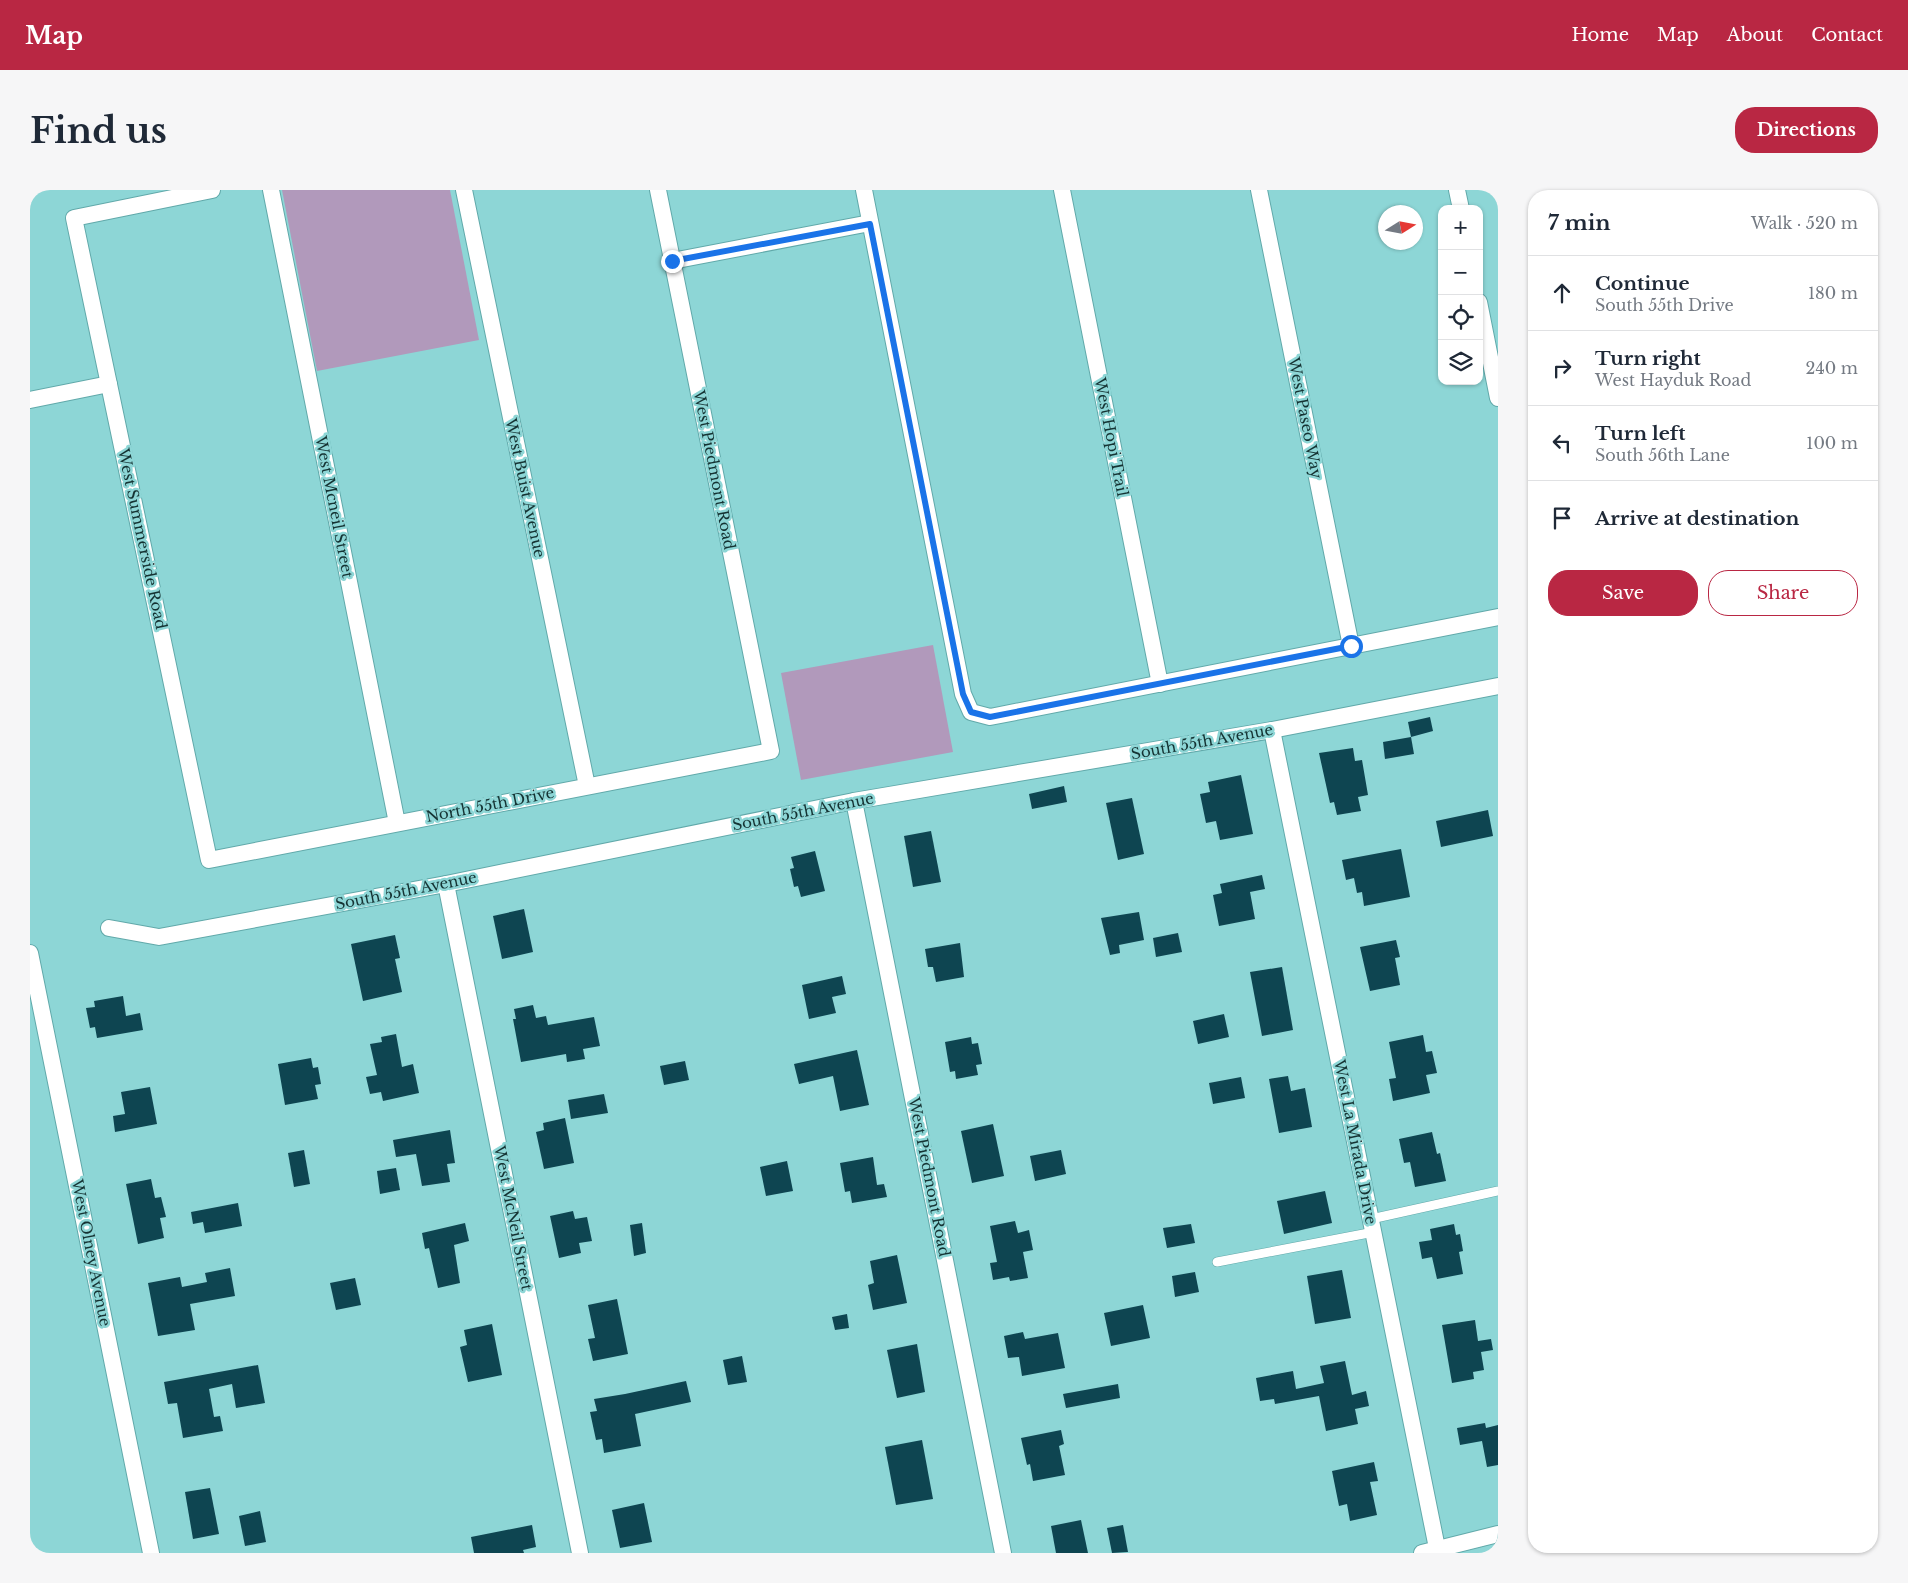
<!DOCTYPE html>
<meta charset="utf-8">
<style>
body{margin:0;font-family:"Libre Baskerville",serif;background:#f6f6f7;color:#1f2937}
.controls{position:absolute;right:15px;top:15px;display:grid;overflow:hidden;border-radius:10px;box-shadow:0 1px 4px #0004}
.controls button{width:45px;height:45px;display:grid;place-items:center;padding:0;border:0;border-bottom:1px solid #e0e1e3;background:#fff;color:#1f2937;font:25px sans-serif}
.compass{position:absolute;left:1348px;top:15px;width:45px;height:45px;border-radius:50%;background:#fff;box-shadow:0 1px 4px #0004;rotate:79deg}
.stop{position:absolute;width:15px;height:15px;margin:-11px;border:4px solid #1a73e8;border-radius:50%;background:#fff}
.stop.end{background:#1a73e8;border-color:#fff;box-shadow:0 1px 5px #0008}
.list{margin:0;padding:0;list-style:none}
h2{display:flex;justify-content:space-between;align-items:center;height:65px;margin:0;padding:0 20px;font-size:21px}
h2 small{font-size:16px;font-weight:400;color:#747a83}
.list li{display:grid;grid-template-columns:32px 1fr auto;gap:15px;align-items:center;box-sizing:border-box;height:75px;padding:0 20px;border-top:1px solid #e0e1e3}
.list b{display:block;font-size:19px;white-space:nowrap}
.list p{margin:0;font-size:16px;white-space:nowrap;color:#747a83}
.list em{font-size:16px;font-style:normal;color:#747a83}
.actions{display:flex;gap:10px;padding:15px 20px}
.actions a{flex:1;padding:11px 0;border:1px solid #b92743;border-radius:20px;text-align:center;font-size:18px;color:#b92743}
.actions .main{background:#b92743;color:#fff}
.icon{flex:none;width:28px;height:28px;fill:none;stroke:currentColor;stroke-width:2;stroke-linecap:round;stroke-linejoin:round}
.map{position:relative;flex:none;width:1468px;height:1363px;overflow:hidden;border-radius:20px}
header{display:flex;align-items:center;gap:30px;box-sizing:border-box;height:70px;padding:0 25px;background:#b92743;color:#fff}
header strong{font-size:24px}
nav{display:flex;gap:28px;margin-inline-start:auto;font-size:18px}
.intro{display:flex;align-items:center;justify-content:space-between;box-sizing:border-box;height:120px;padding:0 30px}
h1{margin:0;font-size:35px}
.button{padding:12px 22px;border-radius:20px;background:#b92743;color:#fff;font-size:18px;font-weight:700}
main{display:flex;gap:30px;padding:0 30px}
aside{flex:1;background:#fff;border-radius:20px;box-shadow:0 1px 4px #0004}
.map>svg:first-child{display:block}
.green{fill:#b199bb}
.building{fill:#0e4551}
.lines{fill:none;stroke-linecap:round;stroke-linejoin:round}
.service-casing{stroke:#61a9aa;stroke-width:10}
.minor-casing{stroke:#61a9aa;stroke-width:18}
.service{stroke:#fff;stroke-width:9}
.minor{stroke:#fff;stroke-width:16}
.route{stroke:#1a73e8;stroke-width:6}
.labels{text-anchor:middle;stroke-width:5;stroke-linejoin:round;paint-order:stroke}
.street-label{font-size:15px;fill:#153333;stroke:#8dd6d6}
</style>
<header>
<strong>Map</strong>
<nav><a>Home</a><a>Map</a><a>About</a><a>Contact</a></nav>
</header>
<div class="intro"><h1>Find us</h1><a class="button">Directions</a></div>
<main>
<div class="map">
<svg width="1468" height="1363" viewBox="0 0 1468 1363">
<rect width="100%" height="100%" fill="#8dd6d6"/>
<g class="green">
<path d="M252 0H420L449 150 287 181Z"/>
<path d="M903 455 923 562 771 590 751 483Z"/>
</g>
<g class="building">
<path d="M1400 527 1403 541 1381 547 1378 532Z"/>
<path d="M1381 547 1384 564 1355 569 1353 552Z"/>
<path d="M1323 558 1325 571 1332 570 1338 605 1328 607 1331 621 1307 625 1304 612 1300 613 1289 563Z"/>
<path d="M1211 585 1223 644 1190 650 1186 631 1176 633 1170 604 1180 602 1178 592Z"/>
<path d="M1034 596 1037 612 1002 619 999 604Z"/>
<path d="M1102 608 1114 664 1088 670 1076 613Z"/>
<path d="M1458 620 1463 646 1411 657 1406 631Z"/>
<path d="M901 641 911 692 883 697 874 646Z"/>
<path d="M1371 659 1380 707 1334 716 1332 702 1327 703 1324 688 1316 690 1312 670Z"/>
<path d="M785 661 795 701 771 707 768 696 764 697 760 679 764 678 761 667Z"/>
<path d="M1232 685 1235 699 1220 702 1225 729 1189 736 1183 705 1192 703 1190 694Z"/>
<path d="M494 719 503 762 472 769 463 726Z"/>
<path d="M1109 722 1114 750 1089 755 1090 763 1080 765 1071 728Z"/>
<path d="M1148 743 1152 762 1126 767 1123 748Z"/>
<path d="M365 745 370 768 365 769 372 802 333 811 321 754Z"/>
<path d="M1366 750 1370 767 1365 768 1370 795 1340 801 1330 757Z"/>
<path d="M930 753 934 787 906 792 903 777H898L895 759Z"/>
<path d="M1252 777 1263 840 1232 846 1220 782Z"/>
<path d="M812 786 816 804 802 807 806 823 779 829 772 795Z"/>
<path d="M93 806 96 826 110 823 113 840 67 848 65 837 60 838 56 818 65 817 64 811Z"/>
<path d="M503 815 506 828 516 826 518 835 564 827 570 856 553 859 555 869 537 872 536 864 491 872 483 829H486L484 819Z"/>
<path d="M1194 824 1199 847 1168 854 1163 831Z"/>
<path d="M366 844 372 877 383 874 389 903 353 911 351 902 340 904 336 887 347 885 340 854 352 852 351 847Z"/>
<path d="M1393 845 1396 862 1402 861 1407 883 1396 885 1400 903 1363 911 1359 889 1366 888 1359 852Z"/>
<path d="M941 847 942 854 948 853 952 874 946 875 948 885 926 889 925 881 920 882 915 852Z"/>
<path d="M827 860 839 915 810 921 803 886 769 894 764 874Z"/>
<path d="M281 868 283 878 288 877 291 894 285 895 288 909 255 915 248 874Z"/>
<path d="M655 871 659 890 634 895 630 876Z"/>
<path d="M1258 886 1261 901 1275 898 1282 937 1249 943 1239 889Z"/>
<path d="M1211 887 1215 908 1183 914 1179 893Z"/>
<path d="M120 897 127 934 85 942 83 926 95 924 91 902Z"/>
<path d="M574 904 578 923 541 929 538 910Z"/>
<path d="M535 928 544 973 514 979 506 942 514 940 513 933Z"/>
<path d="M963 934 974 986 942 993 931 941Z"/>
<path d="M420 940 425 973 417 974 420 992 392 996 386 964 366 967 363 950Z"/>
<path d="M1402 942 1407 964 1410 963 1416 991 1385 997 1380 972 1374 973 1369 949Z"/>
<path d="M274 960 280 994 264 997 258 963Z"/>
<path d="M1031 960 1036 984 1005 991 1000 966Z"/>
<path d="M843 967 847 995 854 994 857 1007 822 1013 820 1001 815 1002 810 973Z"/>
<path d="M757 971 763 1001 736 1006 730 977Z"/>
<path d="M366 978 370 1000 350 1004 347 981Z"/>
<path d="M121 989 125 1008 131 1007 136 1027 130 1028 134 1048 108 1054 96 994Z"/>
<path d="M1295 1001 1302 1033 1254 1044 1247 1011Z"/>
<path d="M208 1013 212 1036 175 1043 173 1032 163 1034 161 1022Z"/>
<path d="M543 1021 545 1029 557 1027 562 1051 549 1053 551 1063 529 1068 520 1026Z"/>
<path d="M985 1031 988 1043 999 1040 1003 1060 993 1062 998 1088 980 1091 979 1087 963 1090 960 1073 967 1072 960 1036Z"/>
<path d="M435 1033 439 1051 424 1055 430 1093 408 1098 399 1058 395 1059 392 1043Z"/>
<path d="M612 1033 616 1063 604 1066 600 1035Z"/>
<path d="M1161 1034 1165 1053 1137 1058 1133 1038Z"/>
<path d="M1424 1034 1426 1045 1430 1044 1433 1061 1429 1062 1433 1084 1407 1089 1402 1067 1392 1069 1389 1052 1402 1050 1400 1039Z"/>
<path d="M867 1065 877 1113 843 1120 838 1095 844 1093 840 1071Z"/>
<path d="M200 1078 205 1106 160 1114 165 1140 128 1146 118 1093 150 1087 152 1097 177 1092 175 1083Z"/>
<path d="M1312 1080 1321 1128 1285 1134 1277 1086Z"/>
<path d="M1165 1082 1169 1102 1145 1107 1142 1086Z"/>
<path d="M325 1088 331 1115 306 1120 300 1093Z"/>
<path d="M587 1109 598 1164 563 1171 558 1149 565 1148 558 1115Z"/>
<path d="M1113 1115 1120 1148 1081 1156 1074 1123Z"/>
<path d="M817 1124 819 1138 805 1140 802 1127Z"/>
<path d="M1445 1130 1448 1151 1461 1149 1463 1160 1451 1162 1454 1180 1443 1182 1444 1189 1422 1193 1412 1135Z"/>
<path d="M462 1134 472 1185 438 1192 430 1157 437 1155 434 1140Z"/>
<path d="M993 1142 995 1149 1028 1143 1035 1178 992 1186 989 1167 978 1168 974 1146Z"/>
<path d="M887 1154 895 1202 867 1208 857 1160Z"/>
<path d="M712 1166 717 1192 698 1195 693 1170Z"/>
<path d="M1315 1171 1322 1205 1336 1201 1339 1216 1325 1219 1328 1234 1296 1241 1289 1206 1245 1214 1244 1209 1230 1211 1226 1188 1263 1181 1266 1199 1294 1193 1290 1176Z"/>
<path d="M228 1175 235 1213 206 1218 202 1194 179 1199 184 1227 190 1226 193 1241 153 1248 147 1213 138 1214 134 1192Z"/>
<path d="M656 1191 661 1212 605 1224 611 1256 574 1263 572 1249 566 1250 560 1222 567 1221 564 1209 595 1204Z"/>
<path d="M1088 1194 1090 1208 1036 1218 1033 1204Z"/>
<path d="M1455 1233 1456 1238 1468 1235V1275L1457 1277 1452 1251 1430 1255 1427 1238Z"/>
<path d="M1031 1240 1034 1254 1029 1256 1035 1285 1003 1291 1000 1274 997 1275 991 1248Z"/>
<path d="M892 1250 903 1309 866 1315 855 1257Z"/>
<path d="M1344 1272 1348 1291 1340 1292 1347 1325 1320 1331 1317 1314 1309 1316 1302 1281Z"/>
<path d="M180 1298 189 1344 163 1349 155 1302Z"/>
<path d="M614 1313 622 1352 590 1358 582 1320Z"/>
<path d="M230 1321 236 1352 215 1356 209 1326Z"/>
<path d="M1051 1330 1058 1363H1026L1021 1336Z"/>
<path d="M502 1335 506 1357 493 1360 494 1363H444L441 1347Z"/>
<path d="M1093 1335 1098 1362 1082 1363 1077 1338Z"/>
</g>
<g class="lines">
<g class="service-casing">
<g id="service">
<path d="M1341 1029 1468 1001"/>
<path d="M1187 1072 1344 1042"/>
</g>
</g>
<g class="minor-casing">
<g id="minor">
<path d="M182 0 44 28 179 670 741 561 628 0"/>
<path d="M241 0 367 633"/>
<path d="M434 0 557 596"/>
<path d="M834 0 933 504 941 522 960 527 1468 427"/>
<path d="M1032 0 1130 494"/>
<path d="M1229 0 1321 456"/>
<path d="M1427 0 1431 19"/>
<path d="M642 71 840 33"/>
<path d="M1449 112 1468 208"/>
<path d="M0 210 79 194"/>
<path d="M1242 540 1408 1363"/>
<path d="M824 611 973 1363"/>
<path d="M416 694 550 1363"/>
<path d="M79 738 129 747 416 694 824 611 1242 540 1468 496"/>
<path d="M0 763 121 1363"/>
<path d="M1392 1363 1468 1344"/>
</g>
</g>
<use href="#service" class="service"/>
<use href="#minor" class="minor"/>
</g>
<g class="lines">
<path class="route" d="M642 71 840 34 933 504 941 522 960 527 1321 456"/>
</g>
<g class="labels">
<g class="street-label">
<text transform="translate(1275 228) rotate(79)" y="5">West Paseo Way</text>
<text transform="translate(1081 247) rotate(79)" y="5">West Hopi Trail</text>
<text transform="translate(684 280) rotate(79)" y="5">West Piedmont Road</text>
<text transform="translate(495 298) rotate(78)" y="5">West Buist Avenue</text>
<text transform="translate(304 317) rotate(79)" y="5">West Mcneil Street</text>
<text transform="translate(112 349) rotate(78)" y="5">West Summerside Road</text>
<text transform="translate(1172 552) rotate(-10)" y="5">South 55th Avenue</text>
<text transform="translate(460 615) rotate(-11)" y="5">North 55th Drive</text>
<text transform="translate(773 622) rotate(-11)" y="5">South 55th Avenue</text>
<text transform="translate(376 701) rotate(-11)" y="5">South 55th Avenue</text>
<text transform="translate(1325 952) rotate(79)" y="5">West La Mirada Drive</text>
<text transform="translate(899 987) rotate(79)" y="5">West Piedmont Road</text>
<text transform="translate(483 1028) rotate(79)" y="5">West McNeil Street</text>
<text transform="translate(61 1063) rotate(79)" y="5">West Olney Avenue</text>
</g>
</g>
</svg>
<div class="controls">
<button>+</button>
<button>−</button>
<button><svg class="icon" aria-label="locate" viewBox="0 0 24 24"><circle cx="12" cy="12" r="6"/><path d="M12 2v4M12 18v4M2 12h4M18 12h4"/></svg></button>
<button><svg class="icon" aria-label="layers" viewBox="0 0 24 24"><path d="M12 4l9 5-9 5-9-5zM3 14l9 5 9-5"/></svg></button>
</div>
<svg class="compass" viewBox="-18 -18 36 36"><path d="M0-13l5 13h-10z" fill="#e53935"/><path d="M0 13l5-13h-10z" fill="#747a83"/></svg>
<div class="stop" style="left:1321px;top:456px"></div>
<div class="stop end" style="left:642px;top:71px"></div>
</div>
<aside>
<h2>7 min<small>Walk · 520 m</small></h2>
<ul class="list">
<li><svg class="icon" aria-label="ahead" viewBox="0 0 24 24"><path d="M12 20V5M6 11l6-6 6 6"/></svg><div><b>Continue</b><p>South 55th Drive</p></div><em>180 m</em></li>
<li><svg class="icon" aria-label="right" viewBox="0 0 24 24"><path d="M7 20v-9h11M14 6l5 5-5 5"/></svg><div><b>Turn right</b><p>West Hayduk Road</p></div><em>240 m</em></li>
<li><svg class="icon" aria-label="left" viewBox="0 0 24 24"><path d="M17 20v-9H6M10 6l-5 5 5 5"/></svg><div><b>Turn left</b><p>South 56th Lane</p></div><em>100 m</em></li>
<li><svg class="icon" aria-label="arrive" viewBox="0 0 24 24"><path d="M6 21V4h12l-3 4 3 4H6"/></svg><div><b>Arrive at destination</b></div></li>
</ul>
<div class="actions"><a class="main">Save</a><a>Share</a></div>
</aside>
</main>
